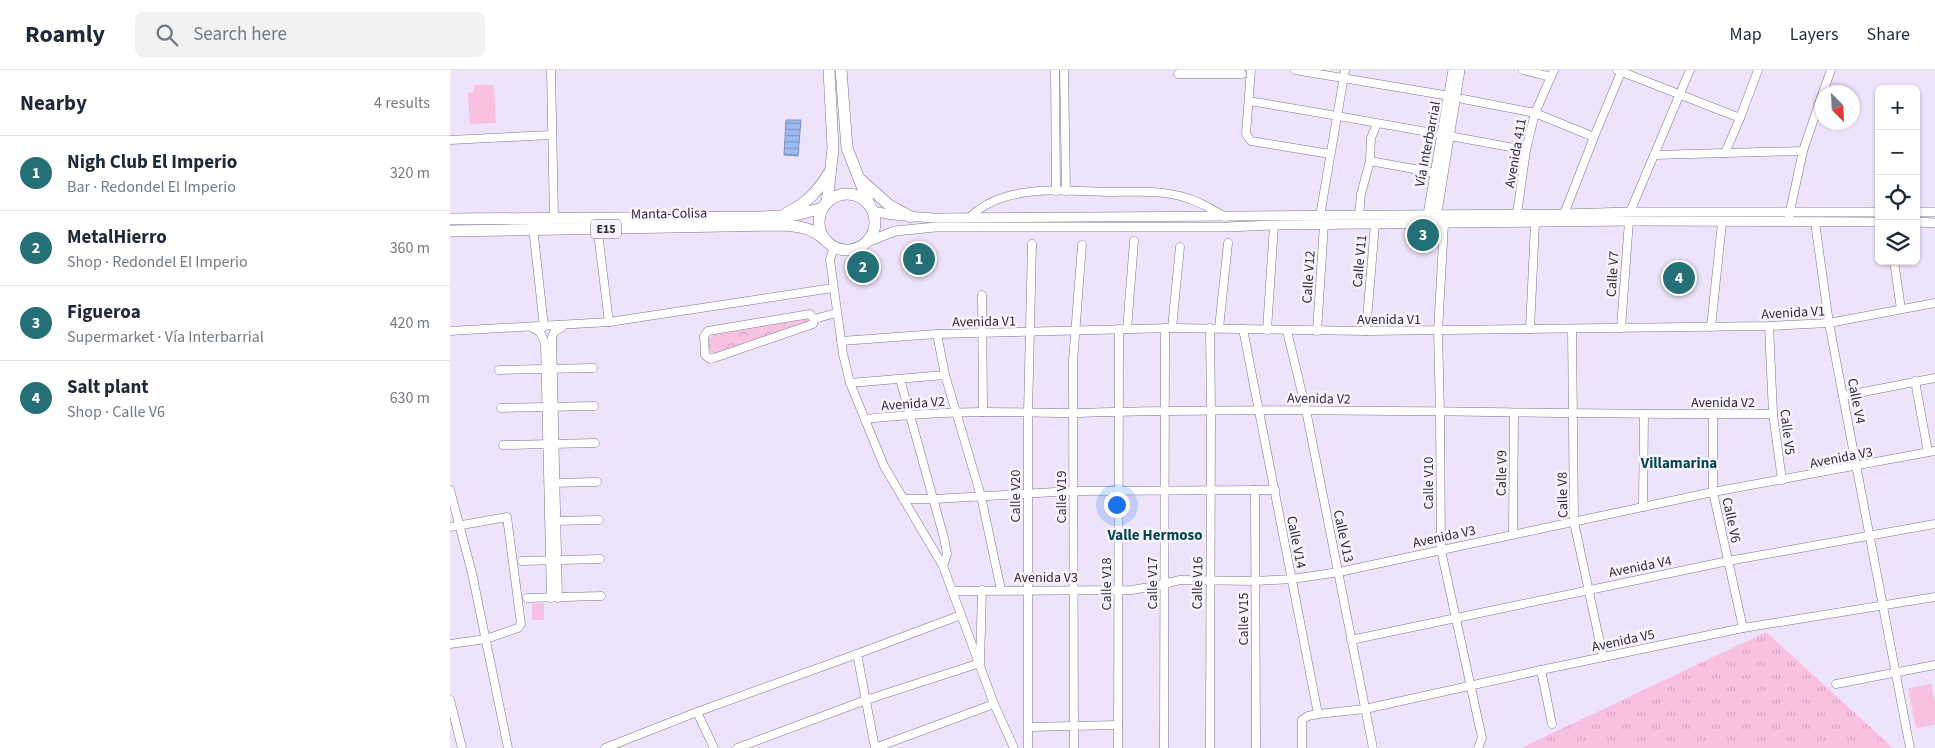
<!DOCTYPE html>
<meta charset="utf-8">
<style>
body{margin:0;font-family:"Source Sans 3",sans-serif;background:#f2f2f3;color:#1f2937}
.controls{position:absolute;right:15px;top:15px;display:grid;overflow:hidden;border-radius:8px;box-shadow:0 1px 4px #0004}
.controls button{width:45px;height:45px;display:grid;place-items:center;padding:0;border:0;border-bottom:1px solid #e0e1e3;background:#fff;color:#1f2937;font:25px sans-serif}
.compass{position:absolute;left:1365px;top:15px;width:45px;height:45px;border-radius:50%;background:#fff;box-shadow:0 1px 4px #0004;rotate:156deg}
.you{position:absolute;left:666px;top:434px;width:18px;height:18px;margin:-12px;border:4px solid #fff;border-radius:50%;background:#1a73e8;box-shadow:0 0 0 8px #1a73e833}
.badge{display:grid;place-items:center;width:32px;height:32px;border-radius:50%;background:#256f77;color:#fff;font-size:16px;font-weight:700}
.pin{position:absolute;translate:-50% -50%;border:2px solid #fff;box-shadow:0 1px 5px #0006}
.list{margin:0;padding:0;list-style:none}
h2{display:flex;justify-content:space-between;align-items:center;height:65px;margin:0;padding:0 20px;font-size:21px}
h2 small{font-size:16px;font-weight:400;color:#747a83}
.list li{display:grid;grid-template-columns:32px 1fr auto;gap:15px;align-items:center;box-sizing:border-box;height:75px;padding:0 20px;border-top:1px solid #e0e1e3}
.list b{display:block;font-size:19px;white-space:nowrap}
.list p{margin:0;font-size:16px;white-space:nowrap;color:#747a83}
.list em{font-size:16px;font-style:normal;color:#747a83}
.icon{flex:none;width:28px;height:28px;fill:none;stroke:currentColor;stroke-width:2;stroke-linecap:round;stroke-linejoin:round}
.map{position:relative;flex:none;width:1485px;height:678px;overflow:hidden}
header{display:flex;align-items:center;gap:30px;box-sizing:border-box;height:70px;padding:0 25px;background:#fff;border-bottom:1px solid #e0e1e3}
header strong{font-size:24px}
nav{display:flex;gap:28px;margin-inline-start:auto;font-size:18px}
.search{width:350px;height:45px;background:#f2f2f3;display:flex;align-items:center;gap:12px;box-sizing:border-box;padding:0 18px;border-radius:8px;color:#747a83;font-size:19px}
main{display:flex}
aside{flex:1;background:#fff}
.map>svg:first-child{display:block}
.grass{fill:url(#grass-tufts)}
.park{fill:url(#park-crowns)}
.pitch{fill:#f9c1e1}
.water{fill:url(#water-rules);stroke:#7e8fba}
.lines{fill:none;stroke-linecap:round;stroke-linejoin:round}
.minor-casing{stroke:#7d748a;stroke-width:9}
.major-casing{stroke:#7d748a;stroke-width:10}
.highway-casing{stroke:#7d748a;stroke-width:12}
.minor{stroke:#fff;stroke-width:8}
.major{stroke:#fff;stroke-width:9}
.highway{stroke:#fff;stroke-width:11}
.labels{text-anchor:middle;stroke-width:5;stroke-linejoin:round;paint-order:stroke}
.shield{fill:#f7f3fd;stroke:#6c6871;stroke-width:1}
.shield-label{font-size:12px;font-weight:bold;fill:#302c35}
.street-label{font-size:14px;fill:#302c35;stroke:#f7f3fd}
.neighbourhood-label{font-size:15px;font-weight:bold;fill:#06474e;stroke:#f7f3fd}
</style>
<header>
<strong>Roamly</strong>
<div class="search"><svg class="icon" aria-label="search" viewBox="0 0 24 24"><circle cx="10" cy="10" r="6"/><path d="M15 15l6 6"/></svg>Search here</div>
<nav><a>Map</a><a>Layers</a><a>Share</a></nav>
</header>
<main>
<aside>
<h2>Nearby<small>4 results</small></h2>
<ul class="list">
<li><span class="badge">1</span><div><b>Nigh Club El Imperio</b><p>Bar · Redondel El Imperio</p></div><em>320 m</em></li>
<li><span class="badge">2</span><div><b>MetalHierro</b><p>Shop · Redondel El Imperio</p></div><em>360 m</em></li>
<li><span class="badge">3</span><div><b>Figueroa</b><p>Supermarket · Vía Interbarrial</p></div><em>420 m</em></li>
<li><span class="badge">4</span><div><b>Salt plant</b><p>Shop · Calle V6</p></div><em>630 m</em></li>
</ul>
</aside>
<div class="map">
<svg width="1485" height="678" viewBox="0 0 1485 678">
<defs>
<pattern id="grass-tufts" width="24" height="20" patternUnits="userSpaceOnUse" patternTransform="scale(1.25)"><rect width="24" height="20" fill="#f9c1e1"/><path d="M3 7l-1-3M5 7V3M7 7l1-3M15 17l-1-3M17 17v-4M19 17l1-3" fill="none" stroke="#d6a6c2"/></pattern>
<pattern id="park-crowns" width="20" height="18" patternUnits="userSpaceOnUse" patternTransform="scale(1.25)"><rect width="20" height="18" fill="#f9c1e1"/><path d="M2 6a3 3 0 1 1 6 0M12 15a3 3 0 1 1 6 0" fill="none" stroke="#d6a6c2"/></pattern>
<pattern id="water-rules" width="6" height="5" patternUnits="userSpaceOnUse" patternTransform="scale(1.25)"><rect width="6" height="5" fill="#9fbaf3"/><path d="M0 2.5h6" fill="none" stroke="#8297c6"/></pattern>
</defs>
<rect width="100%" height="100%" fill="#ede3fb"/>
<path class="grass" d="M1316 562 1443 678H1071Z"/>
<path class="park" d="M358 249V251L265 283H261L259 280V269L263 265Z"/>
<g class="pitch">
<path d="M24 15H44L46 53 20 54 18 23 24 22Z"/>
<path d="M94 533V550H82V534Z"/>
<path d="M1481 614 1485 633V655L1466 658 1458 618Z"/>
</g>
<path class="water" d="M336 50H351L348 86 334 85Z"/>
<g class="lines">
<g class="minor-casing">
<g id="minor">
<path d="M101 0 104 149"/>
<path d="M605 0 606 121"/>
<path d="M614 0 616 121"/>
<path d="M801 0 796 64 801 71 880 84"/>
<path d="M845 0 1000 26"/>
<path d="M1073 0 1101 7"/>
<path d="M1167 0 1290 48"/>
<path d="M728 4H792"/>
<path d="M1373 22 1381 0"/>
<path d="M1013 29 1085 43 1144 67 1114 144"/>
<path d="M799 31C892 46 984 63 1076 80"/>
<path d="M1144 67 1172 0"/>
<path d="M0 70 101 65"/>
<path d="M1275 83 1290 48 1308 0"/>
<path d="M1204 85 1353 81"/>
<path d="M920 91 986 103"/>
<path d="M1180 142 1240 0"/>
<path d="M1067 144 1076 80 1085 43 1104 0"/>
<path d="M909 145 911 124 920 91 921 68 927 54"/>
<path d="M870 146 895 0"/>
<path d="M1339 146 1353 81 1372 25"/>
<path d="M519 148C530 137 541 131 555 127 587 117 624 121 658 122 681 122 707 120 730 126 747 130 760 138 775 147"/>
<path d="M1365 152 1379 253 1460 678"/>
<path d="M994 154 988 261 990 343 991 480 1032 668 1028 678"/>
<path d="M147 155 159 252"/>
<path d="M83 157 94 257"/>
<path d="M384 177 380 190 393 284 400 313 434 396 493 496 544 634 564 678"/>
<path d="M1444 191 1451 239"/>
<path d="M532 225 533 342"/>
<path d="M360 244 364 249 363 254 264 288 260 289 255 285 254 266 258 261Z"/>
<path d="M364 249 386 243"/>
<path d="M1319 256 1323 344 1332 410"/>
<path d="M1261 257 1272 153"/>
<path d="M83 258 90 262 95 273 101 528"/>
<path d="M722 258 730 177"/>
<path d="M769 258 778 173"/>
<path d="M1171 258 1179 151"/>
<path d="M677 259 684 171"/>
<path d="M793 259 868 644 858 646 852 650V678"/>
<path d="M1080 259 1085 153"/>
<path d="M1122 259 1124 452 1153 587"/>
<path d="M817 260 824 155"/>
<path d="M0 261 159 252 383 218"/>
<path d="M837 261 856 340 923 678"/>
<path d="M867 261 874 154"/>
<path d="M916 261 925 154"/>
<path d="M487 264 495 305 531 426 551 520"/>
<path d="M391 271 487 264 722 258 916 261 1319 256 1379 253 1485 233"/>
<path d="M49 300 143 298"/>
<path d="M450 309 494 468 497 484 493 496"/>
<path d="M1465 311 1478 382"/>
<path d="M400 313 495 305"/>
<path d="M1393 326 1485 308"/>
<path d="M51 338 144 336"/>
<path d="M1263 344V422L1293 558"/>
<path d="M415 349C454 345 493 342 533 342 565 342 597 343 629 343 860 336 1091 345 1323 344"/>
<path d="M53 375 145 373"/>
<path d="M101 413 147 412"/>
<path d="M0 420 22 503 58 678"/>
<path d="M805 420 806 678"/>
<path d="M453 429H484L623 421 825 420"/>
<path d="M1193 437 1194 344"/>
<path d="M103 451 149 450"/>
<path d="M0 457 57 447 71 554 68 558 36 569 0 574"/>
<path d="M1063 464 1064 343"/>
<path d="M72 491 150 489"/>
<path d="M502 521 682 520 705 516 730 510 806 511 842 509 889 502 1263 422 1485 381"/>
<path d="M77 528 151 526"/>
<path d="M108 528 102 267 104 262 112 257"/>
<path d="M901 570 1278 491 1485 454"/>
<path d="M1091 600 1102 654"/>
<path d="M1386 614 1485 595"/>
<path d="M0 630 12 678"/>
<path d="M247 642 264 678"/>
<path d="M868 644 915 639 1091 600 1293 558 1485 527"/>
<path d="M579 657 668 655"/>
<path d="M155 678 247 642 407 584"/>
<path d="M287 678 416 630 530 593 532 520"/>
<path d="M425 678 407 584 511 545"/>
<path d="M425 678 544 634"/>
<path d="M578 678V343L582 174"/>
<path d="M624 678 623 291 632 175"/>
<path d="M668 678 669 259"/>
<path d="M714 678 715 258"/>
<path d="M760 678 761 340 760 258"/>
</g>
</g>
<g class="major-casing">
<g id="major">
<path d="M423 141 442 145 484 148 1114 144 1180 142H1429"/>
<path d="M1466 142H1485"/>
<path d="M986 148 1010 0"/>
<path d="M977 150 1003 0"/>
<path d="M1466 152 1485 153"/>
<path d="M417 172 445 161 485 157H777L824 155 1179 151 1429 152"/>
</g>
</g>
<g class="highway-casing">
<g id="highway">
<path d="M391 0 397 78 419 134"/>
<path d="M411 110 439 135 461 147"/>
<circle cx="397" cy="152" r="28"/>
<path d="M377 133 383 78 379 0"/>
<path d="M337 143C357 133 368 121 379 103"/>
<path d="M0 149 311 147 345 145 373 138"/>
<path d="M0 161 332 155C349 156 362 158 374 169"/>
</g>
</g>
<use href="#minor" class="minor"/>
<use href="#major" class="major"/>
<use href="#highway" class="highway"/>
</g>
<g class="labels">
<rect class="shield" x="141" y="149.5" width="30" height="19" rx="4"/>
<g class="shield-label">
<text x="156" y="163">E15</text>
</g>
<g class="street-label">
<text transform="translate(977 74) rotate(-79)" y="5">Vía Interbarrial</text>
<text transform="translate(1065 83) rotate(-80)" y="5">Avenida 411</text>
<text transform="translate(219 143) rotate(-1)" y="5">Manta-Colisa</text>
<text transform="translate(909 191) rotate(-85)" y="5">Calle V11</text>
<text transform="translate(1162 204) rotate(-86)" y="5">Calle V7</text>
<text transform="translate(858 207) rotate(-86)" y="5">Calle V12</text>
<text transform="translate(1343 242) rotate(-3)" y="5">Avenida V1</text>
<text x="939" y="254">Avenida V1</text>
<text transform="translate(534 251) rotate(-1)" y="5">Avenida V1</text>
<text transform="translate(869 328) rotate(1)" y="5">Avenida V2</text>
<text transform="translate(1407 331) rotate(79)" y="5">Calle V4</text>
<text x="1273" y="337">Avenida V2</text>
<text transform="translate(463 333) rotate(-4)" y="5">Avenida V2</text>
<text transform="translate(1338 362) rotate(83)" y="5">Calle V5</text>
<text transform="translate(1391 387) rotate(-11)" y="5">Avenida V3</text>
<text transform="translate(1051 403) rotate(-89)" y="5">Calle V9</text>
<text transform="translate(978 413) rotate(-90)" y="5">Calle V10</text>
<text transform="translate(1112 425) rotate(-91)" y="5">Calle V8</text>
<text transform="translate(565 426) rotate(-90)" y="5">Calle V20</text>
<text transform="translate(611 427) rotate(-90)" y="5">Calle V19</text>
<text transform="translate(1282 450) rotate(78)" y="5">Calle V6</text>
<text transform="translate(894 466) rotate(78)" y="5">Calle V13</text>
<text transform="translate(994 466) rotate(-12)" y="5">Avenida V3</text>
<text transform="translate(847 472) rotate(79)" y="5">Calle V14</text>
<text transform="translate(1190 496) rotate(-11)" y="5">Avenida V4</text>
<text x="596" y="512">Avenida V3</text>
<text transform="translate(702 513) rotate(-90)" y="5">Calle V17</text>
<text transform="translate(747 513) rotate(-89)" y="5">Calle V16</text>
<text transform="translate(656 514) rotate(-90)" y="5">Calle V18</text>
<text transform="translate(793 549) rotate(-90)" y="5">Calle V15</text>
<text transform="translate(1173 570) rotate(-12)" y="5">Avenida V5</text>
</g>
<g class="neighbourhood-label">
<text x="1229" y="398">Villamarina</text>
<text x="705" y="470">Valle Hermoso</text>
</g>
</g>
</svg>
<div class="controls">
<button>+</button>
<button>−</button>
<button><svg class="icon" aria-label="locate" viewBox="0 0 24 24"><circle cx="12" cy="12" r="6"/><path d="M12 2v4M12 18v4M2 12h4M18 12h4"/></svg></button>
<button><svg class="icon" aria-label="layers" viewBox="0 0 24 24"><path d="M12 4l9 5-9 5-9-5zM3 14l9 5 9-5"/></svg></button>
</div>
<svg class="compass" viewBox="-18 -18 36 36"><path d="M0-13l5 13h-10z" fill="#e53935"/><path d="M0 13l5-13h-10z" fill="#747a83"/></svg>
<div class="you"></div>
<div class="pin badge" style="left:469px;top:189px">1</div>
<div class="pin badge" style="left:413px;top:197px">2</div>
<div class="pin badge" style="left:973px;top:165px">3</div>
<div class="pin badge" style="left:1229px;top:208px">4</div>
</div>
</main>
